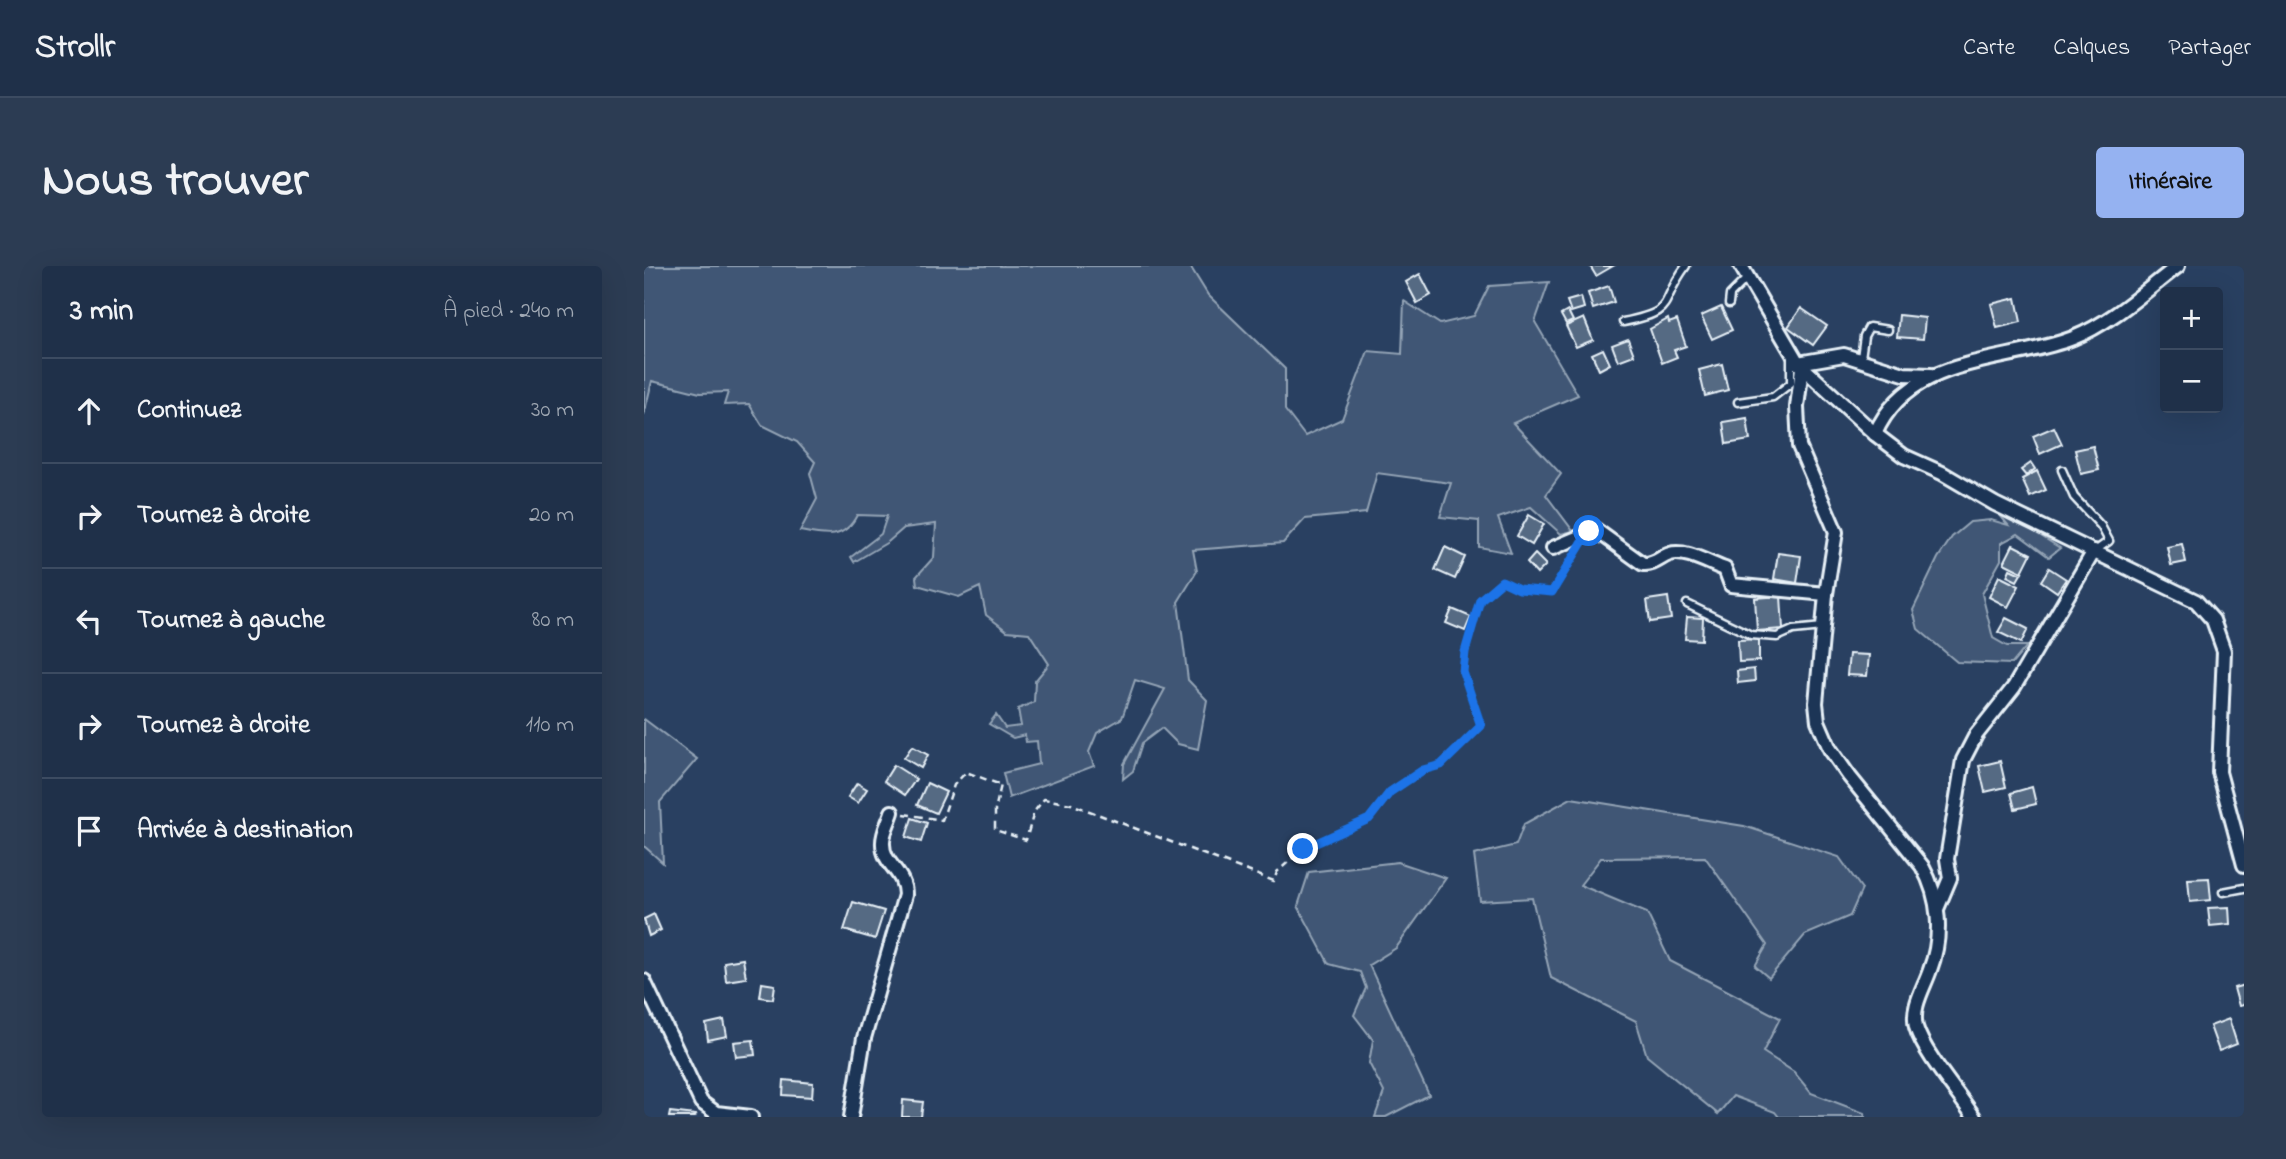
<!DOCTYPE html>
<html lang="fr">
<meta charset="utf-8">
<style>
body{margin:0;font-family:"Indie Flower",sans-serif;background:#2c3c53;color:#f1f3f6}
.controls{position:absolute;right:21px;top:21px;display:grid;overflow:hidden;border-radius:7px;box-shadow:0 7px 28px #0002}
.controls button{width:63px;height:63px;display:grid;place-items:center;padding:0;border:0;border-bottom:2px solid #3c4b61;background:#1f3049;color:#f1f3f6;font:35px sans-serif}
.stop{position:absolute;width:21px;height:21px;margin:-16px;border:5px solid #1a73e8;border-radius:50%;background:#fff}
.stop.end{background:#1a73e8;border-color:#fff;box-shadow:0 2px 7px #0008}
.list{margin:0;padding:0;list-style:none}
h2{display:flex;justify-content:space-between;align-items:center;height:91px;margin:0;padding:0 28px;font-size:30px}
h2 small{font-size:23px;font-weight:400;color:#a1a9b4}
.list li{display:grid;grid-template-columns:46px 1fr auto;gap:21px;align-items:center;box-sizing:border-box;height:105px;padding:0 28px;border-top:2px solid #3c4b61}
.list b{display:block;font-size:26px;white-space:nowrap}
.list em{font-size:23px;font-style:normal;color:#a1a9b4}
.icon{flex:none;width:38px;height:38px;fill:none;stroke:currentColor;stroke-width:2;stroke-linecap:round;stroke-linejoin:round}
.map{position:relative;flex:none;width:1600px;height:851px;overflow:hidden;border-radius:7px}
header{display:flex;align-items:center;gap:42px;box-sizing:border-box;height:98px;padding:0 35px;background:#1f3049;border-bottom:2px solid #3c4b61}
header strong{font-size:33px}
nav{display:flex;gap:38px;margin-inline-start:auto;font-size:24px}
.intro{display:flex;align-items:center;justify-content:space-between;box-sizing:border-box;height:168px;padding:0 42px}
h1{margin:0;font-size:49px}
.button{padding:18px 32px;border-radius:7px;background:#95b2f1;color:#111;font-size:24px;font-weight:700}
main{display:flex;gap:42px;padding:0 42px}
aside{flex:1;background:#1f3049;border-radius:7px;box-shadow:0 7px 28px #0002}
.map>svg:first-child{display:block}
.green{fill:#415774;stroke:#94a4b6;stroke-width:2}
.building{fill:#556a83;stroke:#e8f1f8;stroke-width:2}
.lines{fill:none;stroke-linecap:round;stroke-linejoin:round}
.service-casing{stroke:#e8f1f8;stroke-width:11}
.minor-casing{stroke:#e8f1f8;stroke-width:18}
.path{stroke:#e8f1f8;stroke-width:2.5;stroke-dasharray:7 5;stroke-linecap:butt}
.service{stroke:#1d3557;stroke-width:6}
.minor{stroke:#1d3557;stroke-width:12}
.route{stroke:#1a73e8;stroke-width:9}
</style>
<header>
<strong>Strollr</strong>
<nav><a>Carte</a><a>Calques</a><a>Partager</a></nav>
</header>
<div class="intro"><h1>Nous trouver</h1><a class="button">Itinéraire</a></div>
<main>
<aside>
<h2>3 min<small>À pied · 240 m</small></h2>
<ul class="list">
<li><svg class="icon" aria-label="ahead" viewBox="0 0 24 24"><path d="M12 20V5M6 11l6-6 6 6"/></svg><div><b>Continuez</b></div><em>30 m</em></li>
<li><svg class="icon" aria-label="right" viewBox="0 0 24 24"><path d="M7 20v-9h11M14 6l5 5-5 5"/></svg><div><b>Tournez à droite</b></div><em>20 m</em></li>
<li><svg class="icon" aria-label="left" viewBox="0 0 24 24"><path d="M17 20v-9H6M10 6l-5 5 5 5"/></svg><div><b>Tournez à gauche</b></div><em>80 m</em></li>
<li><svg class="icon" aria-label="right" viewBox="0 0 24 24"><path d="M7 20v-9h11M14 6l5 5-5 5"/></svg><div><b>Tournez à droite</b></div><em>110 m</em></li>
<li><svg class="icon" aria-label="arrive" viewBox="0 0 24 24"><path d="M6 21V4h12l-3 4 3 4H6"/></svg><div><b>Arrivée à destination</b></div></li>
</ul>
</aside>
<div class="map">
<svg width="1600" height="851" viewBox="0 0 1600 851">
<rect width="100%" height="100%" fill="#294061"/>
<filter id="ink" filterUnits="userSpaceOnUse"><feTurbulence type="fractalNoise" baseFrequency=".0143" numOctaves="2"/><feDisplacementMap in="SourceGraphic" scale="14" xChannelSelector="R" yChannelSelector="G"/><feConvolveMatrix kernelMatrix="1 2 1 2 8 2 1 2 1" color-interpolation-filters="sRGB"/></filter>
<g filter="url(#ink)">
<g class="green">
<path d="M0 0H546L564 29 641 103V144L661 170 698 153 724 85 758 88 760 35 796 58 830 50 845 20 905 16 891 56 934 129 869 157 917 208 902 229 929 265 917 268 887 241 854 252 867 287 835 281V255L796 251 807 217 733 207 722 247 661 253 639 277 549 284 553 305 534 336 544 414 563 434 554 483 534 478 518 462 498 477 489 505 479 513 480 498 521 423 491 414 478 452 453 467 445 486 450 500 365 532 359 507 395 498 393 475 382 476 381 469 369 472 345 458 352 449 361 462 377 460 374 443 390 436 391 415 405 398 385 367 363 365 342 349 336 321 315 331 273 319 272 311 290 291 292 258 260 262 244 276 210 296 207 291 237 268 243 250 213 249C200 275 181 270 156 265L173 233 166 207 171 196 153 176 118 159 105 138 80 139 84 126 56 127 8 115 0 149Z"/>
<path d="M1355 248 1367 251 1416 282 1405 291 1374 268 1357 277V294L1338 328 1349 372 1363 380H1383L1368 398 1313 396 1274 363 1269 344 1294 292 1308 271 1326 256 1347 254 1364 259Z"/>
<path d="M0 453 53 493 16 536 19 597 0 580Z"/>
<path d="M927 532 1100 560 1195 591 1218 623 1206 650 1161 669 1125 712 1111 700 1123 679 1061 591 957 592 936 619 1003 647 1026 695 1136 752 1119 786 1150 806 1167 827 1220 847 1221 851H1135L1131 846 1089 830 1074 848 1003 790 992 755 907 712 888 632 836 635 830 589 872 579 880 558Z"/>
<path d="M754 596 802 612 752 682 725 699 785 829 742 851H731L740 826 725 797 729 774 710 749 722 722 716 706 685 698 654 640 665 606Z"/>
</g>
<g class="building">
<path d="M946 0H969L952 10Z"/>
<path d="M776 8 787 29 773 37 762 16Z"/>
<path d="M965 20 970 36 949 43 944 27Z"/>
<path d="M937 31 940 42 927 46 923 35Z"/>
<path d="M1372 32 1377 56 1353 62 1347 38Z"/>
<path d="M1077 41 1088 64 1068 73 1057 50Z"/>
<path d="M1157 42 1183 60 1169 79 1144 61Z"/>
<path d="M924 45 929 55 922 58 917 49Z"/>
<path d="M1255 49 1281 52 1279 73 1253 71Z"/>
<path d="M940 52 949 74 932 81 922 60Z"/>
<path d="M1024 53 1025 57 1033 54 1042 80 1030 84 1033 91 1018 97 1006 63Z"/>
<path d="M984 73 990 89 974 95 968 79Z"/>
<path d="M959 83 966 98 955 104 948 88Z"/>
<path d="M1078 98 1084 124 1061 130 1055 104Z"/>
<path d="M1103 152 1106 174 1082 178 1079 156Z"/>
<path d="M1410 161 1418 178 1396 188 1389 170Z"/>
<path d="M1449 180 1455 204 1437 208 1431 184Z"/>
<path d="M1387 197 1391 203 1382 210 1377 204Z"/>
<path d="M1393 205 1402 224 1386 231 1378 213Z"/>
<path d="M885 249 900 258 888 279 873 270Z"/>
<path d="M1538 278 1542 296 1527 299 1523 281Z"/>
<path d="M1369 279 1387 288 1378 306 1360 297Z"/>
<path d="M801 281 821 291 811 313 791 304Z"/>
<path d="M1134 287 1157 290 1153 317 1130 313Z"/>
<path d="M891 288 902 299 893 308 883 297Z"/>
<path d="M1405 302 1422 313 1413 326 1397 315Z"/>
<path d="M1366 303 1377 308 1373 315 1363 310Z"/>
<path d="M1355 310 1375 320 1364 341 1345 331Z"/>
<path d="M1137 330 1139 363 1113 365 1111 332Z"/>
<path d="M1024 331 1027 353 1006 356 1003 334Z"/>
<path d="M808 343 827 351 821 365 802 357Z"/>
<path d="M1043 351 1059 352 1058 374 1041 373Z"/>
<path d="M1362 352 1384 363 1377 377 1354 366Z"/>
<path d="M1115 373V395L1095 396 1094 374Z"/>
<path d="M1205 388 1225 389 1223 410 1203 409Z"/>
<path d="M1110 403 1111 415 1094 417 1093 405Z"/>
<path d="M268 480 284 489 277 502 260 492Z"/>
<path d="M1356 495 1362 521 1341 526 1335 500Z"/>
<path d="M250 499 272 513 261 529 240 515Z"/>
<path d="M213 517 223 523 214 537 204 531Z"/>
<path d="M283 517 302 526 292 547 273 539Z"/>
<path d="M1388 521 1392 538 1371 543 1367 527Z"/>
<path d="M268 552 283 557 277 576 262 571Z"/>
<path d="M1565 612 1567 634 1546 636 1544 613Z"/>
<path d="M209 636 240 645 231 673 200 664Z"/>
<path d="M1585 641 1586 658 1566 660 1564 642Z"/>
<path d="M10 648 17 664 5 670 0 653Z"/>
<path d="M99 693 102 712 82 715 80 696Z"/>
<path d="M118 717 131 719 129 733 116 731Z"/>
<path d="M1600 719V739L1595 740 1590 722Z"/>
<path d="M1585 753 1593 778 1575 785 1566 760Z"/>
<path d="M80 754 83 770 64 774 62 758Z"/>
<path d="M109 774 111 789 92 791 90 776Z"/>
<path d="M140 814 169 817 168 831 139 829Z"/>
<path d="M259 834 279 836 277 851H258Z"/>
<path d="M26 846 52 849 51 851H25Z"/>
</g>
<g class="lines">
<g class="service-casing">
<g id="service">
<path d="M1085 38 1086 29 1103 12"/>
<path d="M979 56C1034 45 1013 39 1042 0"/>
<path d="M1217 92 1220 70 1225 61 1244 64"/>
<path d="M1094 136 1129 131 1147 117V88"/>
<path d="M1418 204 1430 231 1457 260 1465 275 1451 285"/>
<path d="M1043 338 1107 369 1133 371 1149 364 1179 361"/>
<path d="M1579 626 1600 622"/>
</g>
</g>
<g class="minor-casing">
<g id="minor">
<path d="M1097 0 1154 97 1231 168 1260 190 1298 207 1351 238 1552 335 1569 354 1580 385 1575 506 1600 599"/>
<path d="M1154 97 1200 89 1260 108 1287 109"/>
<path d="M1158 102 1153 141 1155 180 1192 266 1182 328 1172 437 1174 455 1186 483 1205 510 1278 600C1296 632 1299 670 1286 704 1280 722 1267 741 1272 761 1279 786 1314 827 1330 851"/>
<path d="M1231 168C1266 88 1359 99 1429 72 1467 57 1501 25 1534 0"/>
<path d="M909 282 952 264 999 298C1011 299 1016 291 1026 288 1041 283 1066 298 1081 303L1087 319 1182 328"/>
<path d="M1293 643 1306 612 1303 593 1319 494 1332 469 1370 421 1450 285"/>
<path d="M0 715 57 836 72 847 107 851"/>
<path d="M207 851 220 772 261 629C261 605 239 599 239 578 238 568 245 556 248 546"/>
</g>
</g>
<path class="path" d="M260 548 298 554 310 519 322 506 357 519 351 544V564L382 574 390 546 400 533 427 538 630 615 633 606 659 583 725 553 746 526 779 504 797 499 837 460 819 406 821 385 836 334 858 315 875 323 908 326 932 286"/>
<use href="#service" class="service"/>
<use href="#minor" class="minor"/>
</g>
</g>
<g class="lines" filter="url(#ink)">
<path class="route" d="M659 583 725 553 746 526 779 504 797 499 837 460 819 406 821 386 836 334 858 315 875 323 908 326 945 265"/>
</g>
</svg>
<div class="controls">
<button>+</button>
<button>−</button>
</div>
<div class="stop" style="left:945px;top:265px"></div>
<div class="stop end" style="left:659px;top:583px"></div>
</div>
</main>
